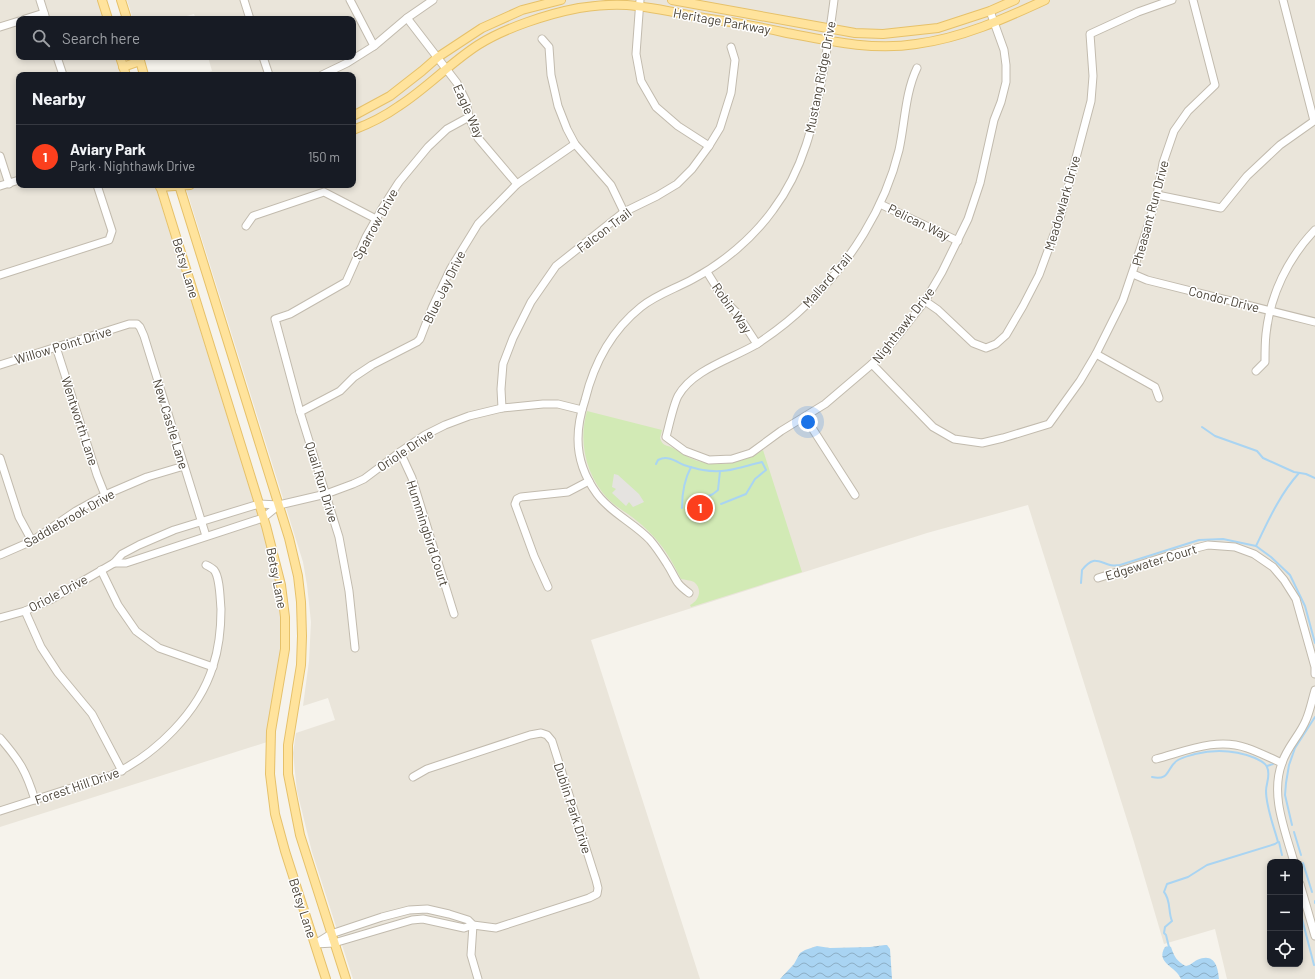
<!DOCTYPE html>
<meta charset="utf-8">
<style>
body{margin:0;font-family:Barlow,sans-serif;background:#242831;color:#f1f3f6}
.controls{position:absolute;right:12px;bottom:12px;display:grid;overflow:hidden;border-radius:8px;box-shadow:0 2px 6px #0003}
.controls button{width:36px;height:36px;display:grid;place-items:center;padding:0;border:0;border-bottom:1px solid #363941;background:#171b24;color:#f1f3f6;font:20px sans-serif}
.you{position:absolute;left:808px;top:422px;width:14px;height:14px;margin:-10px;border:3px solid #fff;border-radius:50%;background:#1a73e8;box-shadow:0 0 0 6px #1a73e833}
.badge{display:grid;place-items:center;width:26px;height:26px;border-radius:50%;background:#fc3f1d;color:#fff;font-size:13px;font-weight:700}
.pin{position:absolute;translate:-50% -50%;border:2px solid #fff;box-shadow:0 1px 4px #0006}
.list{margin:0;padding:0;list-style:none}
h2{display:flex;justify-content:space-between;align-items:center;height:52px;margin:0;padding:0 16px;font-size:17px}
h2 small{font-size:13px;font-weight:400;color:#9ea1a6}
.list li{display:grid;grid-template-columns:26px 1fr auto;gap:12px;align-items:center;box-sizing:border-box;height:64px;padding:0 16px;border-top:1px solid #363941}
.list b{display:block;font-size:15px;white-space:nowrap}
.list p{margin:0;font-size:13px;white-space:nowrap;color:#9ea1a6}
.list em{font-size:13px;font-style:normal;color:#9ea1a6}
.icon{flex:none;width:22px;height:22px;fill:none;stroke:currentColor;stroke-width:2;stroke-linecap:round;stroke-linejoin:round}
.map{position:relative;flex:none;width:1315px;height:979px;overflow:hidden}
.search{position:absolute;background:#171b24;box-shadow:0 2px 6px #0003;left:16px;top:16px;width:340px;height:44px;display:flex;align-items:center;gap:10px;box-sizing:border-box;padding:0 14px;border-radius:8px;color:#9ea1a6;font-size:15px}
.panel{position:absolute;background:#171b24;box-shadow:0 2px 6px #0003;left:16px;top:72px;width:340px;height:116px;border-radius:8px}
.map>svg:first-child{display:block}
.residential{fill:#eae5da;fill-rule:evenodd}
.green{fill:#d2eab5}
.parking{fill:#e5e3e0}
.water{fill:url(#water-waves)}
.lines{fill:none;stroke-linecap:round;stroke-linejoin:round}
.stream{stroke:#a9d4f2;stroke-width:2}
.minor-casing{stroke:#c2bbae;stroke-width:9}
.major-casing{stroke:#e6c16a;stroke-width:10}
.minor{stroke:#fff;stroke-width:7}
.major{stroke:#ffe39c;stroke-width:8}
.labels{text-anchor:middle;stroke-width:3;stroke-linejoin:round;paint-order:stroke}
.street-label{font-size:13px;fill:#4b4439;stroke:#fff}
</style>
<div class="map">
<svg width="1315" height="979" viewBox="0 0 1315 979">
<defs>
<pattern id="water-waves" width="16" height="10" patternUnits="userSpaceOnUse"><rect width="16" height="10" fill="#a9d4f2"/><path d="M0 5q4-4 8 0t8 0" fill="none" stroke="#8caec5"/></pattern>
</defs>
<rect width="100%" height="100%" fill="#f6f3ec"/>
<g class="residential">
<path d="M0 0H98L104 19H19V57H115L121 75H19V185H155L266 541 276 577 281 624 280 659 267 742 0 827Z"/>
<path d="M127 0H1315V979H1227L1215 929 1164 944 1134 842 1028 505 927 533 591 640 700 979H353L312 852 297 791 293 753 296 733 335 720 328 698 303 706 309 661 311 622 307 585 303 562 185 185H353V75H200L212 71 208 57H353V19H196L194 14 176 19H133ZM1270 862H1300V964H1270Z"/>
</g>
<path class="green" d="M587 411 662 430 660 438C662 446 667 445 673 448 679 451 684 455 690 458 714 469 742 464 763 450L802 572 691 607 690 605C699 601 703 589 694 582 690 580 685 580 681 579 674 565 666 550 655 538 649 532 644 526 637 521 628 513 617 508 608 499 586 476 578 442 587 411Z"/>
<path class="parking" d="M614 474 618 475 639 494 644 502 633 507 629 502 626 506 612 493 616 489 612 487Z"/>
<g class="water">
<path d="M885 945H887L890 949 892 979H780L794 964 800 953 805 950 817 946 830 948 870 947Z"/>
<path d="M1169 946 1171 947C1174 956 1177 962 1186 966 1191 965 1193 962 1197 960 1214 952 1218 966 1219 979H1181C1176 966 1155 963 1165 947Z"/>
</g>
<g class="lines">
<g class="stream">
<path d="M1202 427 1215 436 1257 451 1263 458 1294 472 1306 474 1315 478"/>
<path d="M656 464 658 460C668 455 675 461 684 465 690 467 697 469 703 470 726 474 740 467 762 462L766 470 755 479 746 494 721 504"/>
<path d="M704 504V498L713 494 718 490 720 471"/>
<path d="M682 508C682 493 684 480 691 467"/>
<path d="M1256 546C1268 521 1280 494 1299 473"/>
<path d="M1081 583 1082 570C1093 556 1097 561 1110 565 1113 566 1117 565 1120 565L1199 540 1223 539 1256 546 1271 557 1290 575 1305 606 1315 643"/>
<path d="M1267 766 1273 764"/>
<path d="M1152 777C1171 781 1166 767 1178 760 1183 757 1189 756 1195 754 1216 749 1235 750 1255 758 1259 760 1265 762 1267 767 1271 775 1266 783 1266 791 1266 807 1274 827 1278 842L1275 844 1207 865 1188 877 1167 884 1164 892C1171 900 1168 912 1172 921L1165 927 1164 933 1166 935 1169 947"/>
<path d="M1292 825 1285 795 1286 783 1289 765 1295 748 1315 717"/>
<path d="M1294 832 1301 855"/>
<path d="M1279 842 1282 855"/>
<path d="M1303 863 1312 892"/>
<path d="M1315 901V903"/>
<path d="M1300 911 1314 965"/>
</g>
<g class="minor-casing">
<g id="minor">
<path d="M40 0 46 19"/>
<path d="M244 0 250 19"/>
<path d="M350 0 374 46"/>
<path d="M640 0 636 54 641 81 656 107 678 126 709 146"/>
<path d="M407 18 457 83 466 101 469 117 478 138 517 184"/>
<path d="M25 19 44 13"/>
<path d="M0 27 19 21"/>
<path d="M542 39 549 47 551 75 558 106 567 129 575 144 611 185 624 212"/>
<path d="M57 57 63 75"/>
<path d="M263 57 269 75"/>
<path d="M917 68C905 93 905 123 899 150 885 208 850 263 807 304 792 319 775 332 757 344 732 359 693 369 678 396 673 406 669 426 666 437L685 451 709 460 732 459 751 453 781 431 825 404 872 364 892 343 925 301 942 272 968 219 980 183 994 120 1001 102 1006 82V65L1004 50 990 11"/>
<path d="M322 75 347 63 374 46 407 18 433 0"/>
<path d="M0 156 9 184"/>
<path d="M0 186 19 180"/>
<path d="M1157 195 1221 208 1247 176 1280 145 1314 121 1283 0"/>
<path d="M880 204 958 241"/>
<path d="M246 226 253 216 324 192 376 219"/>
<path d="M707 272 725 301 736 312 757 344"/>
<path d="M1133 274 1147 280 1315 322"/>
<path d="M0 275 109 240 112 231 97 185"/>
<path d="M925 301 938 310 973 343 986 348 996 344 1006 335 1023 306 1039 275 1060 218 1091 101 1093 76 1090 34 1138 12 1172 0"/>
<path d="M56 347 97 475 105 495"/>
<path d="M1096 354 1155 387 1159 398"/>
<path d="M872 364 933 427 954 439 982 443 1003 438 1049 424 1080 381 1096 354 1123 300 1146 232 1157 195 1163 163 1174 131 1188 111 1215 85 1193 0"/>
<path d="M0 365 129 324H137L140 327 144 336 206 536"/>
<path d="M1256 371 1265 362C1265 353 1265 343 1266 334 1270 295 1288 258 1315 230"/>
<path d="M502 408 501 389 503 364 513 338 531 302 556 266 624 212 657 196 677 184 692 169 709 146 720 128 731 93 735 60 731 47"/>
<path d="M300 412 340 391 354 377 372 365 417 342 420 339 432 308 451 268 478 224 517 184 575 144"/>
<path d="M805 417 855 495"/>
<path d="M400 452 412 478 454 614"/>
<path d="M0 458 19 517 32 541"/>
<path d="M0 555 32 541 76 511 105 495 147 477 184 466"/>
<path d="M114 563H126L263 518 279 505"/>
<path d="M101 570 118 605 136 631 159 648 213 667"/>
<path d="M1098 578 1177 553 1208 545 1235 547 1254 554 1273 567 1284 580 1296 599 1315 667V674"/>
<path d="M548 587 534 556 515 504 517 499 521 497 568 492 589 481"/>
<path d="M689 593C685 590 681 587 678 583 674 577 671 570 667 564 662 556 656 547 650 540 634 523 611 513 597 494 586 479 578 459 578 439 578 426 581 412 585 400 594 363 611 331 641 307 657 294 675 289 693 279 723 263 753 238 773 210 804 169 814 122 823 73 827 49 831 24 834 0"/>
<path d="M25 611 41 647 58 673 92 714 122 771"/>
<path d="M0 618 25 611 50 600 114 563 122 554 139 545 174 530 259 504 279 505 326 494 353 484 364 479 400 452 425 435 445 425 469 416 502 408 543 404H558L582 410"/>
<path d="M355 648 349 591 339 537 300 412 275 319 290 314 346 282 366 237 383 207 399 182 428 147 447 129 469 117"/>
<path d="M0 738C20 761 26 771 35 800"/>
<path d="M1156 759C1186 751 1217 737 1247 748 1259 752 1270 758 1282 763"/>
<path d="M413 777 427 769 530 735 541 733 547 735 552 741 596 880 598 888 597 894 589 898 496 928 473 925 464 928 423 919 412 920 334 943 315 944 331 934 382 917 409 910 427 909 449 914 468 920 473 925"/>
<path d="M0 811 112 775C155 755 199 712 213 666 219 648 221 628 221 609 220 599 220 577 214 570 212 568 208 566 206 565"/>
<path d="M1294 862C1285 830 1270 795 1282 763 1287 747 1300 735 1306 720 1310 711 1312 700 1315 690"/>
<path d="M1300 884 1315 936"/>
<path d="M473 925 471 955 478 979"/>
</g>
</g>
<g class="major-casing">
<g id="major">
<path d="M102 0 108 19"/>
<path d="M121 0 127 19"/>
<path d="M672 0 855 33 883 34 938 28 990 11 1015 0"/>
<path d="M120 57 126 75"/>
<path d="M139 57 144 75"/>
<path d="M123 67 140 61"/>
<path d="M353 116 390 96 422 71 438 57 482 28 522 10 561 0"/>
<path d="M353 130C369 124 385 116 399 106 427 88 450 63 478 45 505 28 547 14 579 8 592 6 614 4 627 5 652 7 678 13 704 18 732 22 760 27 787 33 829 41 874 51 916 44 962 38 1004 19 1045 0"/>
<path d="M160 185 266 526 281 585 285 617V649L271 731 270 774 275 814 285 851 326 979"/>
<path d="M179 185 289 538 298 576 301 602 302 636 301 665 288 745V774L300 835 346 979"/>
<path d="M160 187 190 185"/>
</g>
</g>
<use href="#minor" class="minor"/>
<use href="#major" class="major"/>
</g>
<g class="labels">
<g class="street-label">
<text transform="translate(722 21) rotate(10)" y="5">Heritage Parkway</text>
<text transform="translate(820 77) rotate(-79)" y="5">Mustang Ridge Drive</text>
<text transform="translate(469 111) rotate(66)" y="5">Eagle Way</text>
<text transform="translate(1062 203) rotate(-74)" y="5">Meadowlark Drive</text>
<text transform="translate(1150 213) rotate(-75)" y="5">Pheasant Run Drive</text>
<text transform="translate(919 222) rotate(26)" y="5">Pelican Way</text>
<text transform="translate(375 224) rotate(-61)" y="5">Sparrow Drive</text>
<text transform="translate(604 230) rotate(-37)" y="5">Falcon Trail</text>
<text transform="translate(186 268) rotate(73)" y="5">Betsy Lane</text>
<text transform="translate(827 280) rotate(-49)" y="5">Mallard Trail</text>
<text transform="translate(444 287) rotate(-64)" y="5">Blue Jay Drive</text>
<text transform="translate(1224 299) rotate(14)" y="5">Condor Drive</text>
<text transform="translate(732 308) rotate(55)" y="5">Robin Way</text>
<text transform="translate(903 325) rotate(-52)" y="5">Nighthawk Drive</text>
<text transform="translate(63 345) rotate(-17)" y="5">Willow Point Drive</text>
<text transform="translate(80 421) rotate(72)" y="5">Wentworth Lane</text>
<text transform="translate(171 424) rotate(73)" y="5">New Castle Lane</text>
<text transform="translate(405 450) rotate(-34)" y="5">Oriole Drive</text>
<text transform="translate(322 482) rotate(73)" y="5">Quail Run Drive</text>
<text transform="translate(69 518) rotate(-30)" y="5">Saddlebrook Drive</text>
<text transform="translate(428 533) rotate(72)" y="5">Hummingbird Court</text>
<text transform="translate(1151 562) rotate(-17)" y="5">Edgewater Court</text>
<text transform="translate(277 578) rotate(79)" y="5">Betsy Lane</text>
<text transform="translate(58 593) rotate(-28)" y="5">Oriole Drive</text>
<text transform="translate(77 786) rotate(-19)" y="5">Forest Hill Drive</text>
<text transform="translate(573 808) rotate(72)" y="5">Dublin Park Drive</text>
<text transform="translate(303 908) rotate(72)" y="5">Betsy Lane</text>
</g>
</g>
</svg>
<div class="controls">
<button>+</button>
<button>−</button>
<button><svg class="icon" aria-label="locate" viewBox="0 0 24 24"><circle cx="12" cy="12" r="6"/><path d="M12 2v4M12 18v4M2 12h4M18 12h4"/></svg></button>
</div>
<div class="you"></div>
<div class="pin badge" style="left:700px;top:508px">1</div>
<div class="search"><svg class="icon" aria-label="search" viewBox="0 0 24 24"><circle cx="10" cy="10" r="6"/><path d="M15 15l6 6"/></svg>Search here</div>
<section class="panel">
<h2>Nearby<small></small></h2>
<ul class="list">
<li><span class="badge">1</span><div><b>Aviary Park</b><p>Park · Nighthawk Drive</p></div><em>150 m</em></li>
</ul>
</section>
</div>
